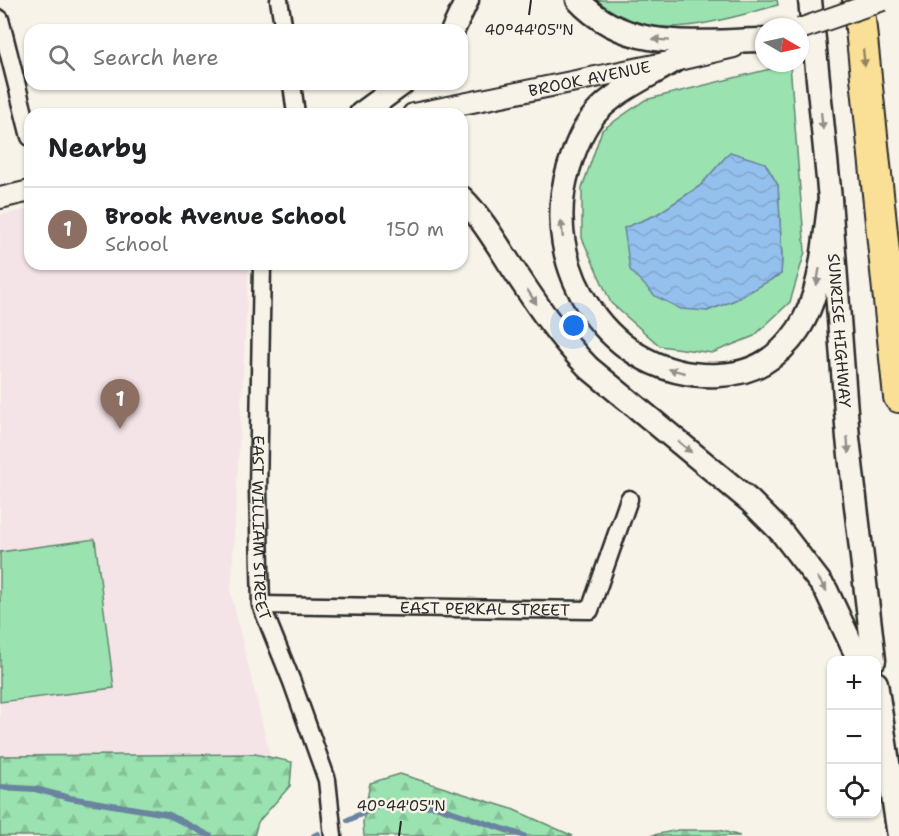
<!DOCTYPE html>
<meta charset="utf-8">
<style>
body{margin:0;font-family:"Shantell Sans",sans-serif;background:#f2f2f2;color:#202124}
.controls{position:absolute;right:18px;bottom:18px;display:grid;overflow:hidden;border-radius:12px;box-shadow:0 2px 4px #0004}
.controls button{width:54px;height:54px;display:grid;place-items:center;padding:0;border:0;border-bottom:2px solid #e0e0e0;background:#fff;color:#202124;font:30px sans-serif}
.compass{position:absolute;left:755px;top:18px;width:54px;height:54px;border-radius:50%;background:#fff;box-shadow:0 2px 4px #0004;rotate:99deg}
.you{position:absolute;left:574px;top:326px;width:21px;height:21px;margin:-15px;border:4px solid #fff;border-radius:50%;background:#1a73e8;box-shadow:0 0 0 9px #1a73e833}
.badge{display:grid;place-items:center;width:39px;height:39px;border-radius:50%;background:#2b2b2b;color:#fff;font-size:20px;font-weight:700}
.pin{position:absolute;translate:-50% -50px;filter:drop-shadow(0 2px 3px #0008)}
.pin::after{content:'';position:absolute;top:32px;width:21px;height:18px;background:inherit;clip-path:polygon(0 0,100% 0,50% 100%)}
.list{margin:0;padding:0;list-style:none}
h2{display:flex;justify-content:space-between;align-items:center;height:78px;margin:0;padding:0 24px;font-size:26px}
h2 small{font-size:20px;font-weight:400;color:#757577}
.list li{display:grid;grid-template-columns:39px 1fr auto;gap:18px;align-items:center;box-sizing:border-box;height:84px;padding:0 24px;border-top:2px solid #e0e0e0}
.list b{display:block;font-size:22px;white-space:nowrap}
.list p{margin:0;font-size:20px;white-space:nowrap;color:#757577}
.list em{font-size:20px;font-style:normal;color:#757577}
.icon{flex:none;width:33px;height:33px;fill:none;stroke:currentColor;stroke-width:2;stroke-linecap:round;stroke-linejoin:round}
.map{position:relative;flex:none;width:899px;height:836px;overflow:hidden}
.search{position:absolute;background:#fff;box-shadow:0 2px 4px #0004;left:24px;top:24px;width:444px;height:66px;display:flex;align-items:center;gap:15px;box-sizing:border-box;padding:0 21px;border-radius:18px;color:#757577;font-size:22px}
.panel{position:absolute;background:#fff;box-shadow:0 2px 4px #0004;left:24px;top:108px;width:444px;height:162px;border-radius:18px}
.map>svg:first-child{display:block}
.built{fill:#f4e4e7}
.grass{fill:#9ae2b0;stroke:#62866e;stroke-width:1.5;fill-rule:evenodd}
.forest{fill:url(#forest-firs);stroke:#62866e;stroke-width:1.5}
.water{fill:url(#water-waves);stroke:#6a849f;stroke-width:1.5}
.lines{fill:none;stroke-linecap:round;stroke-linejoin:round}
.stream{stroke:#6a849f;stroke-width:6}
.minor-casing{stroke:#2b2b2b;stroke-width:21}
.tertiary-casing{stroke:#2b2b2b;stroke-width:24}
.secondary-casing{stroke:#2b2b2b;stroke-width:27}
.motorway-casing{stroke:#2b2b2b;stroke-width:34}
.minor{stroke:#f7f3e8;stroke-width:16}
.tertiary{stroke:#f7f3e8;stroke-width:20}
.secondary{stroke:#f7f3e8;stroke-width:22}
.motorway{stroke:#fadf96;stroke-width:30}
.tertiary-bridge-casing{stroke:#2b2b2b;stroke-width:24;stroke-linecap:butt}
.tertiary-bridge{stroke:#f7f3e8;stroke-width:20}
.oneway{fill:#918f8a}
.oneway2{fill:#928560}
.ticks{fill:none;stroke:#2b2b2b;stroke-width:2}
.labels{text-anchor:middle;stroke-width:5;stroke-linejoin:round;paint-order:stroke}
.street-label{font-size:16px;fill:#2b2b2b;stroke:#f7f3e8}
.ticks-label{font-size:15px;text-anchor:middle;fill:#2b2b2b;stroke:#f7f3e8;stroke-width:5;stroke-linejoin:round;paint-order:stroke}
</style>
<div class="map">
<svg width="899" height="836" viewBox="0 0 899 836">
<defs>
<pattern id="forest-firs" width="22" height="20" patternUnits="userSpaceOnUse" patternTransform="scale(1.5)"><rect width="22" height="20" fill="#9ae2b0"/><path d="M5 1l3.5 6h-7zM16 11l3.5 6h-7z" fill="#85c298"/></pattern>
<pattern id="water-waves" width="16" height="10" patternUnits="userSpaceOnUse" patternTransform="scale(1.5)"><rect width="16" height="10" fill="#94c0ed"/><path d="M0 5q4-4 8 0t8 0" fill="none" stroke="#80a5cb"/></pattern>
</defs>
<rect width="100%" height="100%" fill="#f7f3e8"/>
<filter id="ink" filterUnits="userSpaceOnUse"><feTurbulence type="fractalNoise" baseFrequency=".0167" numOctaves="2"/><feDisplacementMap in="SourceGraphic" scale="12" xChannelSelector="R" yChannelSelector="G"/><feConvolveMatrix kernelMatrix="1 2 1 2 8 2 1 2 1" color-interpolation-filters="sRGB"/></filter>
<g filter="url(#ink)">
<path class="built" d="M30 209V264H249L231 594 274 772 0 769V215Z"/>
<g class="grass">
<path d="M596 0H777L778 5C731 18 664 40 618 17 610 14 603 5 596 0Z"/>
<path d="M790 64 805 252 790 302 754 336 712 353 660 346 611 303 582 238V188L602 130 645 100ZM730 152 778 185 782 258 781 274 735 300 707 311 624 228 656 215 700 186Z"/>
<path d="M95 539 114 688 0 702V552Z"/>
</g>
<g class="forest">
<path d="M255 754 292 762 290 786 258 822 254 836H0V756Z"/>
<path d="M400 774 512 809 573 836H364L363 822 370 783Z"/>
<path d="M678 830H719L740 836H649Z"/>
</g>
<path class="water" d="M730 152 765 163 778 185 782 258 781 274 735 300 707 311 681 309 655 296 630 270 624 228 656 215 700 186Z"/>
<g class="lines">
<g class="stream">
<path d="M0 787 35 789 70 798 167 814 210 836"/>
<path d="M348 820 383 804 435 806 524 836"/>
<path d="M314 836 318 834"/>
</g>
<g class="minor-casing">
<g id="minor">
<path d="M279 0 284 30"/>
<path d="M0 19 30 137"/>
<path d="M292 84 296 114"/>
<path id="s1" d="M262 264 258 491 261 605 292 682 327 780 333 836"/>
<path id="s2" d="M261 605 590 610 629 499"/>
</g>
</g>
<g class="tertiary-casing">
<g id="tertiary">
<path id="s3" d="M413 114 674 61 734 47"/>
<path d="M0 198 30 191"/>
</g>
</g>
<g class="secondary-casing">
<g id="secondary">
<path d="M578 0C627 53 697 41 762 40"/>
<path id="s4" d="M810 0 830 199 848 438 874 660"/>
<path d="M453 30 467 0"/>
<path d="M674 61C648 77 615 91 595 114 582 129 575 148 569 167 537 266 610 381 719 375 752 374 779 358 798 330 822 295 824 240 830 199"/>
<path d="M361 114 402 84"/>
<path d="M462 198C480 216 494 239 508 261 533 299 557 336 589 368L750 501 782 533 826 590 859 660"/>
<path d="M876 683 899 836"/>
</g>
</g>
<g class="motorway-casing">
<path id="motorway" d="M858 0 899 397"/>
</g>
<use href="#minor" class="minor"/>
<use href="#tertiary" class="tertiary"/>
<use href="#secondary" class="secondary"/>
<use href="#motorway" class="motorway"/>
<g class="tertiary-bridge-casing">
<path id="tertiary-bridge" d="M800 29 883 0"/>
</g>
<use href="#tertiary-bridge" class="tertiary-bridge"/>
</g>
<defs><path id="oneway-solid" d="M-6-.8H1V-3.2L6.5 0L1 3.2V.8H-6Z" transform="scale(1.5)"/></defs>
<g class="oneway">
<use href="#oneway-solid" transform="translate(661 40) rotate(-176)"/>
<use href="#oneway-solid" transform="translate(822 121) rotate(84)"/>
<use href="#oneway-solid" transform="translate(562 229) rotate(-96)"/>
<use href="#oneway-solid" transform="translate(818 277) rotate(100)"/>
<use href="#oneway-solid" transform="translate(532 297) rotate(57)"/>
<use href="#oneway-solid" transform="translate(677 371) rotate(-166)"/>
<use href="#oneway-solid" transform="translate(848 445) rotate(85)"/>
<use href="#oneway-solid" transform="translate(685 447) rotate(40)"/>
<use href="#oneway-solid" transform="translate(822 584) rotate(57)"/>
</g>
<use class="oneway2" href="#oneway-solid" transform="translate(864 58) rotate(84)"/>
</g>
<path class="ticks" d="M529 15 531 0M399 836 401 821"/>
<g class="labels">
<g class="street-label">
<text dy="6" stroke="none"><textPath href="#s3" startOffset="180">BROOK AVENUE</textPath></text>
<text dy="6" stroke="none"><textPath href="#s4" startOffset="332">SUNRISE HIGHWAY</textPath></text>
<text dy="6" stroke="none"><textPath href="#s1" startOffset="264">EAST WILLIAM STREET</textPath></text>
<text dy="6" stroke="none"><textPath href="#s2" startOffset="224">EAST PERKAL STREET</textPath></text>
</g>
</g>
<g class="ticks-label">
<text x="529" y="35">40°44'05"N</text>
<text x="401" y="811">40°44'05"N</text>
</g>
</svg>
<div class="controls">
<button>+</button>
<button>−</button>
<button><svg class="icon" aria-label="locate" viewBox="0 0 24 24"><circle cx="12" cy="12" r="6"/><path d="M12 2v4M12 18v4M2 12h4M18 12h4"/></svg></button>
</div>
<svg class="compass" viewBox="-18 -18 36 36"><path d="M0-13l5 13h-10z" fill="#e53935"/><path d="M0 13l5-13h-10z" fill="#757577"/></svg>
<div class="you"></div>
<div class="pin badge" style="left:120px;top:429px;background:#8d6e63">1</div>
<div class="search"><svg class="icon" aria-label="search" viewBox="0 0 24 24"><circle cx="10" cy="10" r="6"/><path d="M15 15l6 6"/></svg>Search here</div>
<section class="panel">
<h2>Nearby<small></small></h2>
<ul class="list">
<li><span class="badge" style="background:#8d6e63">1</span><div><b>Brook Avenue School</b><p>School</p></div><em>150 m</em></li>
</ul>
</section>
</div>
